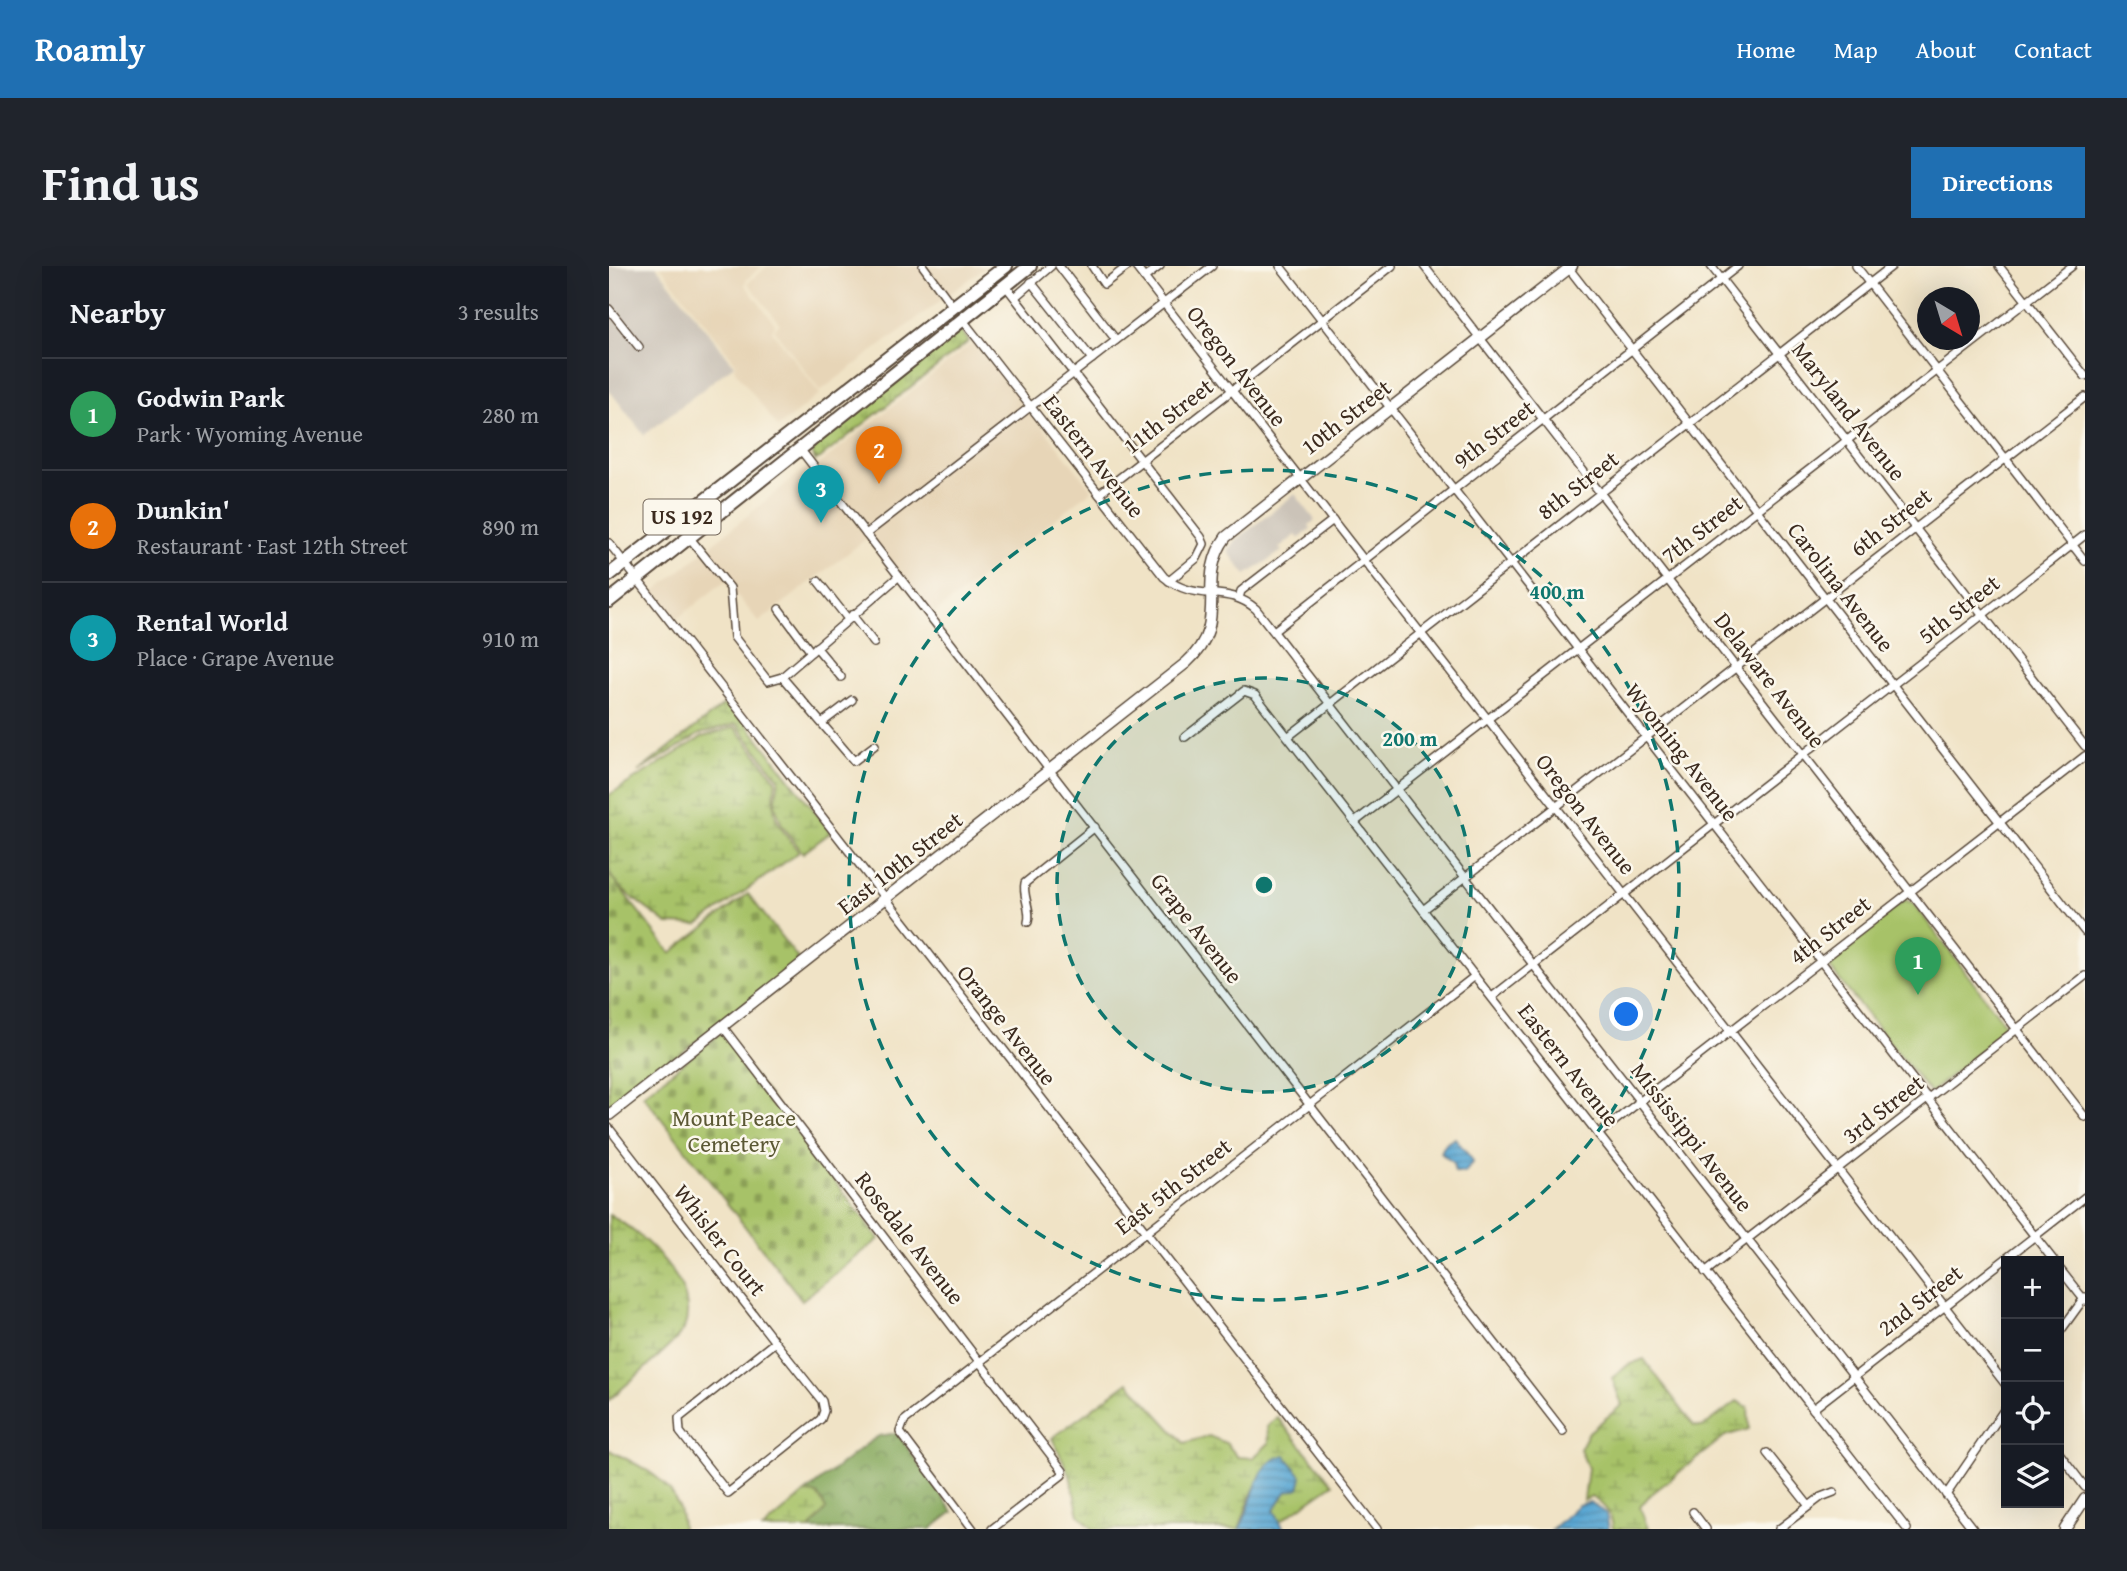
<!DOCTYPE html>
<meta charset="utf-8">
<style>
body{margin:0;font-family:"Gentium Book Plus",serif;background:#20242c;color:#f1f3f6}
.controls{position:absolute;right:21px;bottom:21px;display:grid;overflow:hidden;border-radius:0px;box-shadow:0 7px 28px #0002}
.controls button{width:63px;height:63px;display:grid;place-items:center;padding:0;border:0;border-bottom:2px solid #363941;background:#171b24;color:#f1f3f6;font:35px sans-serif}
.compass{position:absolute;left:1308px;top:21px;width:63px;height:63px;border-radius:50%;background:#171b24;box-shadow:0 7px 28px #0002;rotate:142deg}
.you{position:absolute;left:1018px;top:749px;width:24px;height:24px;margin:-18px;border:5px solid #fff;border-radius:50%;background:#1a73e8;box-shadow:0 0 0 10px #1a73e833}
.badge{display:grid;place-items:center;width:46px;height:46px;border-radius:50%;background:#1f6fb2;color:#fff;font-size:23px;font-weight:700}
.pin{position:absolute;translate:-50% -58px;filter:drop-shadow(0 2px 4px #0008)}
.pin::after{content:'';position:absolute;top:37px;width:24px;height:21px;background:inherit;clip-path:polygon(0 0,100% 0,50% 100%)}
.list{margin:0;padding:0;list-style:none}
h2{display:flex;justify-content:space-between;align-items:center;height:91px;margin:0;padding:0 28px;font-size:30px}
h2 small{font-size:23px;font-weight:400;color:#9ea1a6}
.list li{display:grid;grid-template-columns:46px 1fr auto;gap:21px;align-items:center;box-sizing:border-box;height:112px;padding:0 28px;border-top:2px solid #363941}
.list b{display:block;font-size:26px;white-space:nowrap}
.list p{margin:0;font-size:23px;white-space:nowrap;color:#9ea1a6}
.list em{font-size:23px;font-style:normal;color:#9ea1a6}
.icon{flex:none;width:38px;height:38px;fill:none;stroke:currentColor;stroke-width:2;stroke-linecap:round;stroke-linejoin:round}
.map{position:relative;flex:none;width:1476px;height:1263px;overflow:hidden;border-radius:0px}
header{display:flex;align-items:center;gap:42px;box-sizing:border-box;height:98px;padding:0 35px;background:#1f6fb2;color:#fff}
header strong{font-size:33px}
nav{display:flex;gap:38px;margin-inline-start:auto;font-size:24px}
.intro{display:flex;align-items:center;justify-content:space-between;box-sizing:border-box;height:168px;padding:0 42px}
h1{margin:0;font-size:49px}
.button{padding:18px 32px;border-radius:0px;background:#1f6fb2;color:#fff;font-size:24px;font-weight:700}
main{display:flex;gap:42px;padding:0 42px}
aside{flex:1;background:#171b24;border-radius:0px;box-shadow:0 7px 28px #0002}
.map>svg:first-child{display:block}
.built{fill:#e7d5b7}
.industrial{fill:#cbc3b8}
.grass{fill:url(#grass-tufts);stroke:#717643;stroke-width:2}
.forest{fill:url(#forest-crowns);stroke:#60693d;stroke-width:2}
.wetland{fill:url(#wetland-marsh);stroke:#717643;stroke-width:2}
.cemetery{fill:url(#cemetery-stones);stroke:#717643;stroke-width:2}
.park{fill:#a7c268;stroke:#717643;stroke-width:2}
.water{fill:url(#water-rules);stroke:#4a6878;stroke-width:2}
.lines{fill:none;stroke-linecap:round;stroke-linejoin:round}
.street-casing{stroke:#564637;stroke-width:10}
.secondary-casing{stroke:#564637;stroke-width:13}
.highway-casing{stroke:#564637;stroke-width:16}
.street{stroke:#fff;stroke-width:7}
.secondary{stroke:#fff;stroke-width:10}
.highway{stroke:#fff;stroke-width:12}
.ring{fill:none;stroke:#0f766e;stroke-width:3.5;stroke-dasharray:12 9}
.labels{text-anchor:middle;stroke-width:5;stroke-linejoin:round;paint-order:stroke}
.shield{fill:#fbf7ec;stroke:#75685c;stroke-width:2}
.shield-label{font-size:21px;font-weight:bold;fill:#3b2a1e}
.street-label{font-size:23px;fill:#3b2a1e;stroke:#fbf7ec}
.park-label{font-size:23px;fill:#5b5834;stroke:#fbf7ec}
.centre{fill:#0f766e;stroke:#fbf7ec;stroke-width:3.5}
.ring-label{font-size:21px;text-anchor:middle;font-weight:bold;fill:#0f766e;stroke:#fbf7ec;stroke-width:5;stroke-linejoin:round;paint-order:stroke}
</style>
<header>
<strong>Roamly</strong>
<nav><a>Home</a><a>Map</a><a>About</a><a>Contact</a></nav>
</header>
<div class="intro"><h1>Find us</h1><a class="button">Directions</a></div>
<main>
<aside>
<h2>Nearby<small>3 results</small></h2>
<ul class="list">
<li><span class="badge" style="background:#2e9e5b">1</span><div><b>Godwin Park</b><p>Park · Wyoming Avenue</p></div><em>280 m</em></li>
<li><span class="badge" style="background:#e8710a">2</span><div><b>Dunkin'</b><p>Restaurant · East 12th Street</p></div><em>890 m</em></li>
<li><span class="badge" style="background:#0f9aa8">3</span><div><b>Rental World</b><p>Place · Grape Avenue</p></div><em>910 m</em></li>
</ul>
</aside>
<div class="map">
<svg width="1476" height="1263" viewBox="0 0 1476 1263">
<defs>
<pattern id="grass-tufts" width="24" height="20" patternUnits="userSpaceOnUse" patternTransform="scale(1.75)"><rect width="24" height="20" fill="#a7c268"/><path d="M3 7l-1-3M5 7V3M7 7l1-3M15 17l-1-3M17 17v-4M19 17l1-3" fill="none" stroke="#899e55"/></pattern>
<pattern id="forest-crowns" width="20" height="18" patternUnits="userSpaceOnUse" patternTransform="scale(1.75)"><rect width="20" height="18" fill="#85a85c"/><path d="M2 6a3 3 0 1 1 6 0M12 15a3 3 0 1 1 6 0" fill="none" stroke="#6e894b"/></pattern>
<pattern id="wetland-marsh" width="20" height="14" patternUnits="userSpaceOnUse" patternTransform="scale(1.75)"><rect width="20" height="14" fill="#a7c268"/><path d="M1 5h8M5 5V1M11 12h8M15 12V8" fill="none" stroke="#899e55"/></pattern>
<pattern id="cemetery-stones" width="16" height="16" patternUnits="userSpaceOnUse" patternTransform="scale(1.75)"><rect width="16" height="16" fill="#a7c268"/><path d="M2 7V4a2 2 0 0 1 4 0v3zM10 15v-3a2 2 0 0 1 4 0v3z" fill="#899e55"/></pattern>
<pattern id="water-rules" width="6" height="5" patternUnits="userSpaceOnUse" patternTransform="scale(1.75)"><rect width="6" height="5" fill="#5aa7d3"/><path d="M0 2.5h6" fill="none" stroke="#4c88ab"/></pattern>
</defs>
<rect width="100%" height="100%" fill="#fbf7ec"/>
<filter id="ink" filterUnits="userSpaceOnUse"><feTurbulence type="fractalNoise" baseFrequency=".0143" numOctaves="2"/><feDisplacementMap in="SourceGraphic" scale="14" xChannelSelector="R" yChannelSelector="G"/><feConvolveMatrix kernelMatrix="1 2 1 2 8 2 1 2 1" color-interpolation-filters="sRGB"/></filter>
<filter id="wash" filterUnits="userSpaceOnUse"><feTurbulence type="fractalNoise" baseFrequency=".00686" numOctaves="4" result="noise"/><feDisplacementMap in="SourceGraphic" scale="28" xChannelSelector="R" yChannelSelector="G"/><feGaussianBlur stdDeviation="1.57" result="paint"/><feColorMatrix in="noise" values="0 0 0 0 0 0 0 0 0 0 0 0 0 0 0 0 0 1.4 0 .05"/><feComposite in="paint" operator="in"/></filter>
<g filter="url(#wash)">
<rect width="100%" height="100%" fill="#f0e3c6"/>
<g class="built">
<path d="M51 0H153L137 14 136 19 166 58 163 65 211 128 169 161 125 103 127 97Z"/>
<path d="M159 0H378L211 125 165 63 171 58 139 17Z"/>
<path d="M366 75 483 224 320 352 257 273 150 356 116 315 60 359 39 331 204 196 209 199Z"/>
</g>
<g class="industrial">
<path d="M0 0H47L125 99 35 169 0 124Z"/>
<path d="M686 228 706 254 700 259 702 263 690 272 687 269 670 282 673 285 637 309 619 286 627 274Z"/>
</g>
<path class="grass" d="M351 64 360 75 210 193 207 192V196L203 187 210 175Z"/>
<path class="forest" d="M288 1167 344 1246 322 1263H201L217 1243 208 1228 196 1227 259 1177 270 1170Z"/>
<g class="wetland">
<path d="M120 435 222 566 194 587 173 559 166 539 170 513 127 458 91 468 29 506Z"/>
<path d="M126 461 167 514C161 553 167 555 190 586L89 659 58 658C42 644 8 625 1 607 0 596 0 545 0 529L93 471Z"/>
<path d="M0 949C34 967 92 1019 75 1063 69 1076 14 1121 0 1134Z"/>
<path d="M1035 1093 1085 1160 1094 1161 1128 1135 1139 1141 1140 1163 1116 1170 1040 1230 1031 1241 1039 1263H1004C1003 1247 996 1240 983 1231L975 1234 979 1202 971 1183 980 1166 1013 1139 1003 1112 1019 1099Z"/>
<path d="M519 1116 575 1177 600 1170 617 1177 629 1191 644 1192 660 1177 658 1161 668 1151 724 1218 670 1256 665 1244 677 1226 657 1201 641 1231 630 1263H484L470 1249 461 1209 443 1172Z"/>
<path d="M0 1184C36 1203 72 1216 73 1263H0Z"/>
<path d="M196 1227 208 1228 217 1243 201 1263H154Z"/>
</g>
<g class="cemetery">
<path d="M0 608 62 687 139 628 191 695 0 843Z"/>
<path d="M112 767 270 973 193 1034 34 829Z"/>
</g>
<path class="park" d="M1296 634 1304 637 1399 762 1321 827 1220 701 1221 693Z"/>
<g class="water">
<path d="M846 872 864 895 856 907 846 906 844 897 832 887 836 878Z"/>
<path d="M676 1189 693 1211 690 1222 677 1226 665 1244 675 1263H630C645 1240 644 1196 676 1189Z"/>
<path d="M981 1236 997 1247 1000 1263H943L969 1239Z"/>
</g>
</g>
<g filter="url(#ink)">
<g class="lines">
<g class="street-casing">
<g id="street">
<path d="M314 0 345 42"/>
<path d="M450 0 507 74"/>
<path d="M483 0 495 18 519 0"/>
<path d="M526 0 1397 1119"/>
<path d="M671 0 1445 995"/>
<path d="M815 0 1476 851"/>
<path d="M958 0 1476 666"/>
<path d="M1102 0 1476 480"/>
<path d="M1247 0 1476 295"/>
<path d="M1390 0 1476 110"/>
<path d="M535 12 551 0"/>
<path d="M422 16 483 93"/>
<path d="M396 19 592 271 595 278 588 292 560 315"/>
<path d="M406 31 442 0"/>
<path d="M0 43 30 81"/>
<path d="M353 53 555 311C588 338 617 317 647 343L1364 1263"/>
<path d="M191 183 954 1165"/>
<path d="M490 228 783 0"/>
<path d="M257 268 603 0"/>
<path d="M80 271 121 322 125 371 159 415 173 411 289 311"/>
<path d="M0 277 768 1263"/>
<path d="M209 315 239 353"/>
<path d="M630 332 632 325 724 254"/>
<path d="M170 343 202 386"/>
<path d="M243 349 265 377"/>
<path d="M665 365 1129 0"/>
<path d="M207 381 232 411"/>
<path d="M173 411 245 495 266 479"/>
<path d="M214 456 243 434"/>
<path d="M680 470 1283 0"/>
<path d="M576 471 635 425 646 429 1298 1263"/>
<path d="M746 556 1463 0"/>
<path d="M814 644 1476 131"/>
<path d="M419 656C423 644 413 630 416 617L486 561"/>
<path d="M883 731 1476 269"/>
<path d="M114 761 454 1205 453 1209 383 1263"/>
<path d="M0 862 166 1076"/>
<path d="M989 868 1476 490"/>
<path d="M1450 1002 1476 1035"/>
<path d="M1096 1006 1476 710"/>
<path d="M1450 1067 1476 1031"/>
<path d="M166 1076 213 1135 215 1145 212 1153 119 1227 71 1166 70 1152Z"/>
<path d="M1204 1143 1476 931"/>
<path d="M1158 1187 1200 1240"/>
<path d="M1450 1187 1476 1221"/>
<path d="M1337 1229 1397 1141"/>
<path d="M1084 1246 1097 1263"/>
<path d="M364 1263 291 1166 295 1155 866 710"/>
<path d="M1170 1263 1212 1231 1225 1226"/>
</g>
</g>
<g class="secondary-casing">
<g id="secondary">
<path d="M0 849 577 397C624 355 584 316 617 271L963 0"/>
<path d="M1456 1263 1476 1233"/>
</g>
</g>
<g class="highway-casing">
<g id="highway">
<path d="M0 309 397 0"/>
<path d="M0 335 421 0"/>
</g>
</g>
<use href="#street" class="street"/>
<use href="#secondary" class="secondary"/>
<use href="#highway" class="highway"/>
</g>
</g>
<circle cx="655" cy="619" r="207" fill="#0f766e" fill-opacity=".12"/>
<g class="ring">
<circle cx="655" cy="619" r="207"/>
<circle cx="655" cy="619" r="415"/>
</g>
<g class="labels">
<rect class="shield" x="34.5" y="233.5" width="77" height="35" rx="5"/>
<g class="shield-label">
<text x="73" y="258">US 192</text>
</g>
<g class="street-label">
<text transform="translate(628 100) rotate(52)" y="8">Oregon Avenue</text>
<text transform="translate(1240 145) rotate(52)" y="8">Maryland Avenue</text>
<text transform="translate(559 150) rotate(-38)" y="8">11th Street</text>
<text transform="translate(737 151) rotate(-38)" y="8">10th Street</text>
<text transform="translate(885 168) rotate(-38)" y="8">9th Street</text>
<text transform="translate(485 190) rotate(52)" y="8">Eastern Avenue</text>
<text transform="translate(969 219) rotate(-38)" y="8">8th Street</text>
<text transform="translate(1282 256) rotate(-38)" y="8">6th Street</text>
<text transform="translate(1093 263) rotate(-38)" y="8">7th Street</text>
<text transform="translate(1232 321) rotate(52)" y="8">Carolina Avenue</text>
<text transform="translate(1350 343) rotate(-38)" y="8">5th Street</text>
<text transform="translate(1161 414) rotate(52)" y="8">Delaware Avenue</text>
<text transform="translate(1073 486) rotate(52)" y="8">Wyoming Avenue</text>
<text transform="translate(977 548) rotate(52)" y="8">Oregon Avenue</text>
<text transform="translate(291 597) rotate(-38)" y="8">East 10th Street</text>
<text transform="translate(588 662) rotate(52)" y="8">Grape Avenue</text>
<text transform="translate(1221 664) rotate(-38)" y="8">4th Street</text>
<text transform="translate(398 759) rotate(52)" y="8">Orange Avenue</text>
<text transform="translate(960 799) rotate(52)" y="8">Eastern Avenue</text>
<text transform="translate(1274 843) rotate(-38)" y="8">3rd Street</text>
<text transform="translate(1083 871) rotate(52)" y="8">Mississippi Avenue</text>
<text transform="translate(564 920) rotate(-38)" y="8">East 5th Street</text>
<text transform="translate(301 972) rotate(52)" y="8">Rosedale Avenue</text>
<text transform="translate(111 974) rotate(52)" y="8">Whisler Court</text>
<text transform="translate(1311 1034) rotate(-38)" y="8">2nd Street</text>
</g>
<g class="park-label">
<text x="125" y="860">Mount Peace<tspan x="125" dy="26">Cemetery</tspan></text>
</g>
</g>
<circle cx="655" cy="619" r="10" class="centre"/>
<g class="ring-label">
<text x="948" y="333">400 m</text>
<text x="801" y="480">200 m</text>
</g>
</svg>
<div class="controls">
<button>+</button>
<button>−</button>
<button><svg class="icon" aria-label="locate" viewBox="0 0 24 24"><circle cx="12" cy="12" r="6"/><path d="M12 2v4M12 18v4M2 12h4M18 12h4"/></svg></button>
<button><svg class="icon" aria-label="layers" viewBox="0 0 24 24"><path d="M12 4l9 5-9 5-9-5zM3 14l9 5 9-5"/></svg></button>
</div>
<svg class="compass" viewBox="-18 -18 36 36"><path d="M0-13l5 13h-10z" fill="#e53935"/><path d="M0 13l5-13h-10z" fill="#9ea1a6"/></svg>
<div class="you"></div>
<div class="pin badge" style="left:1309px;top:729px;background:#2e9e5b">1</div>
<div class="pin badge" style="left:270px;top:218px;background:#e8710a">2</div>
<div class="pin badge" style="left:212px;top:257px;background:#0f9aa8">3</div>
</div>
</main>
